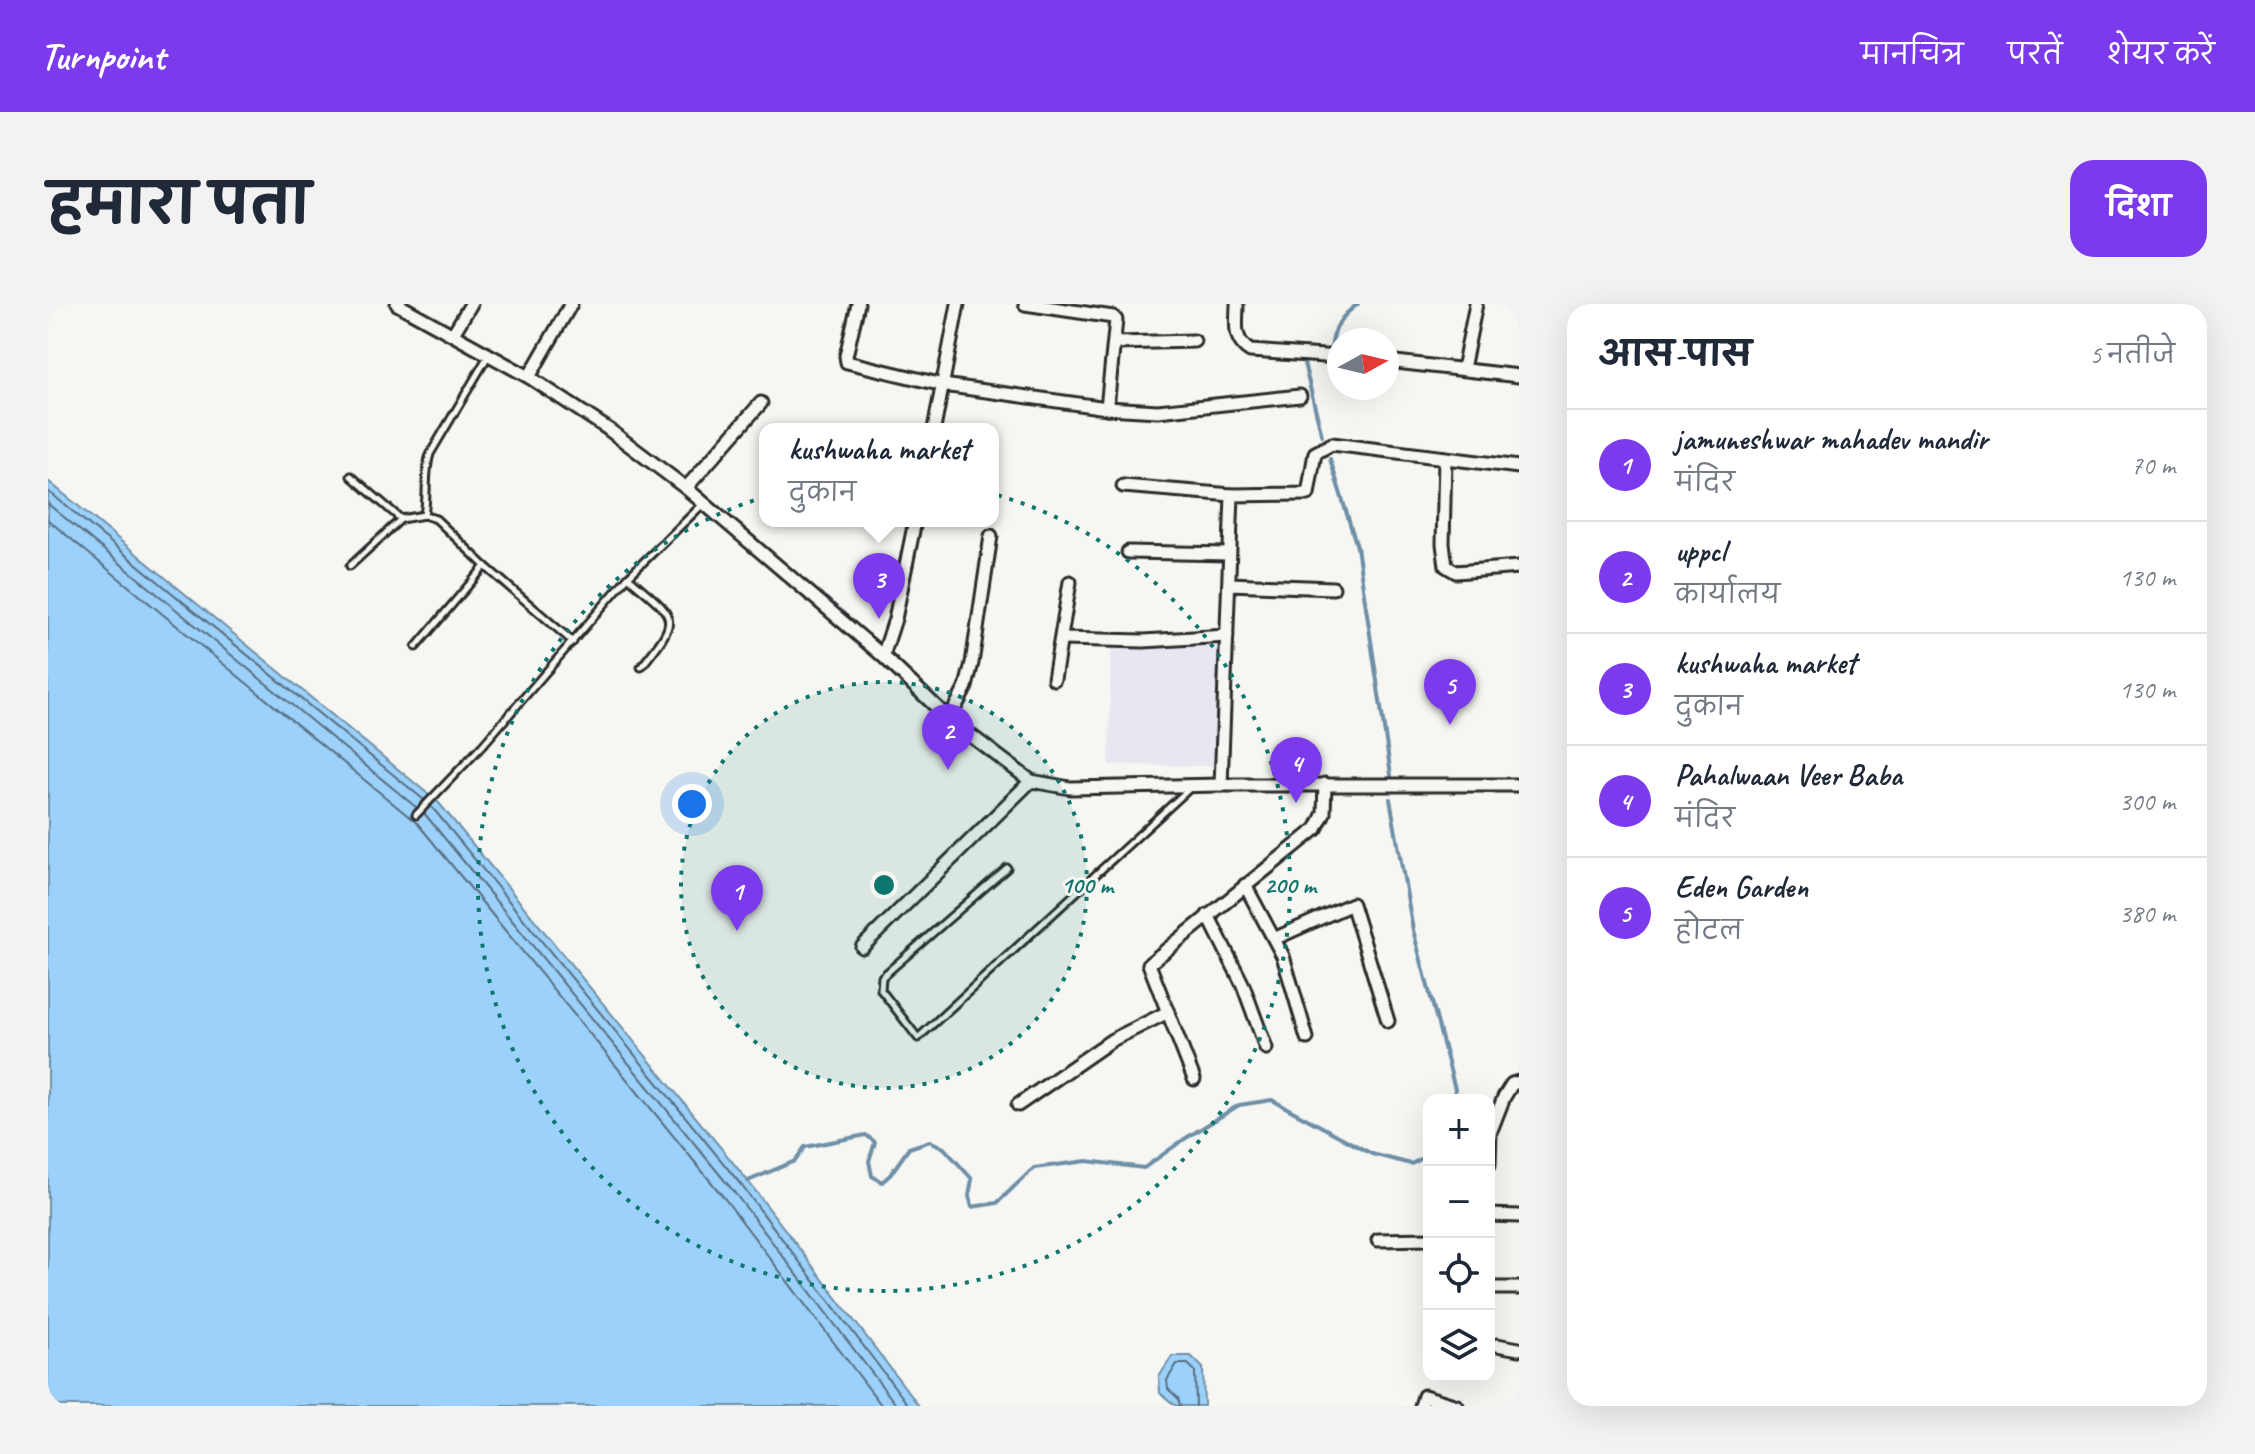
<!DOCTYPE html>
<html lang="hi">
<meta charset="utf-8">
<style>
body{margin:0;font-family:Caveat,"Playpen Sans Deva",sans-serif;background:#f2f2f3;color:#1f2937}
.controls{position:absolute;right:24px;bottom:24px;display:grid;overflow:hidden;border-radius:16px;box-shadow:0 8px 32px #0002}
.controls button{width:72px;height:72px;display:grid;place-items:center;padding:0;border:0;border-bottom:2px solid #e0e1e3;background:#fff;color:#1f2937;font:40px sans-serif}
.compass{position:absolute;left:1279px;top:24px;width:72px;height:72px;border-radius:50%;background:#fff;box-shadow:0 8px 32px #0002;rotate:82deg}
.you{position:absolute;left:644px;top:500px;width:28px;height:28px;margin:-20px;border:6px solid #fff;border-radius:50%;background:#1a73e8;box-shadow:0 0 0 12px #1a73e833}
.badge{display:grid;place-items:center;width:52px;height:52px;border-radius:50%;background:#7c3aed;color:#fff;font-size:26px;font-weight:700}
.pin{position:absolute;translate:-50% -66px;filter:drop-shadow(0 2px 4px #0008)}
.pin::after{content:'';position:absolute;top:42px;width:28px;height:24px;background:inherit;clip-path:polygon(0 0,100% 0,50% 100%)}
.popup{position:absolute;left:711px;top:119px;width:240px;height:104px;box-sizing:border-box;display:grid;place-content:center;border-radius:16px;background:#fff;filter:drop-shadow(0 2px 6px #0005);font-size:26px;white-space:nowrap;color:#747a83}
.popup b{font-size:30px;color:#1f2937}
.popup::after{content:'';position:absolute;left:50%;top:100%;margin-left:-16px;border:16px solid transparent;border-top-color:#fff}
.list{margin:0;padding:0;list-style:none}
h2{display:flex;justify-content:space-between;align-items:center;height:104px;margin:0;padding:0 32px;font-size:34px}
h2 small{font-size:26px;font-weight:400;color:#747a83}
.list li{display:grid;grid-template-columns:52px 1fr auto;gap:24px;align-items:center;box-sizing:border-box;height:112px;padding:0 32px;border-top:2px solid #e0e1e3}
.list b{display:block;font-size:30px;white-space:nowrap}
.list p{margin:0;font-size:26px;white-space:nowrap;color:#747a83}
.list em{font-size:26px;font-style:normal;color:#747a83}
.icon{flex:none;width:44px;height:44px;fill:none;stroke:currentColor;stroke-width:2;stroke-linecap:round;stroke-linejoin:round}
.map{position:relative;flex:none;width:1471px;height:1102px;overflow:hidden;border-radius:24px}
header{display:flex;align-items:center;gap:48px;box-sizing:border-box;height:112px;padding:0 40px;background:#7c3aed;color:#fff}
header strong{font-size:38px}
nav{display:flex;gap:44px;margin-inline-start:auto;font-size:28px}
.intro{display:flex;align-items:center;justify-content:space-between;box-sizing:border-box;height:192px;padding:0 48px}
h1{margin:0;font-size:56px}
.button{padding:20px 36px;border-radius:24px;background:#7c3aed;color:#fff;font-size:28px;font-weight:700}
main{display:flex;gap:48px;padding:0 48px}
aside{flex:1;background:#fff;border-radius:24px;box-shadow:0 8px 32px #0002}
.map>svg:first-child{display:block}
.built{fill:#e9e6f1}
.water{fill:#9bd1fa;stroke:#6e8fa7;stroke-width:2}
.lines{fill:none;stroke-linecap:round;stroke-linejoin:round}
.shore{stroke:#586d7e;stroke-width:2}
.stream{stroke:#6e8fa7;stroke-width:4}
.service-casing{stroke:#2b2b2b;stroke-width:11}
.minor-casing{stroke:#2b2b2b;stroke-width:17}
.service{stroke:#f6f6f2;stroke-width:5}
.minor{stroke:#f6f6f2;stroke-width:11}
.ring{fill:none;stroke:#0f766e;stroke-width:4;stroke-dasharray:4 8}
.centre{fill:#0f766e;stroke:#f6f6f2;stroke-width:4}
.ring-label{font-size:24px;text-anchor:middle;font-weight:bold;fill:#0f766e;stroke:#f6f6f2;stroke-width:6;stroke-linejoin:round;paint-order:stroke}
</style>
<header>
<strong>Turnpoint</strong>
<nav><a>मानचित्र</a><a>परतें</a><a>शेयर करें</a></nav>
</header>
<div class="intro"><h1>हमारा पता</h1><a class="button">दिशा</a></div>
<main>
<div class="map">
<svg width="1471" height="1102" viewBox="0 0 1471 1102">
<rect width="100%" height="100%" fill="#f6f6f2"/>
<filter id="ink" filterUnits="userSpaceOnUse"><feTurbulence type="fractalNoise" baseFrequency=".0125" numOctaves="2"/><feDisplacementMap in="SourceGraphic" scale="16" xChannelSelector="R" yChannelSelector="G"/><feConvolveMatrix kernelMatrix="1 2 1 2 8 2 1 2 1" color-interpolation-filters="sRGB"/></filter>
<g filter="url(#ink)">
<path class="built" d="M1172 336 1166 462 1061 461 1063 339Z"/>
<g class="water">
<path d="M0 177 391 499 700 877 871 1102H0Z"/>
<path d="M1124 1052H1143L1155 1064 1156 1102H1128L1112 1089 1111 1073Z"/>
</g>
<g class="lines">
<g class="shore">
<path d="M0 187 376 496"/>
<path d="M0 200 369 504"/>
<path d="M0 216 370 520 677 895 834 1102"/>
<path d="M383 502 694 882 861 1102"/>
<path d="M376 509 686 888 849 1102"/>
<path d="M1132 1102 1130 1094 1120 1085 1119 1076 1129 1060H1140L1147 1067 1148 1102"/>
</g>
<g class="stream">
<path d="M1273 48 1283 44C1286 23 1293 12 1310 0"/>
<path d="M1257 54 1255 55 1274 132"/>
<path d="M1282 155 1309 243 1343 471"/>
<path d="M1342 495 1365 626 1407 785 1405 796"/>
<path d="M700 877 747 857 757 843 818 831 827 838 821 857 824 872 834 878 842 871 861 844 882 837 896 844 924 875 921 892 924 903 949 899 986 864 1039 857 1096 864 1135 836 1191 801 1224 796 1324 850 1363 860 1381 851"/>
</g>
<g class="service-casing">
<g id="service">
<path d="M303 172 353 215"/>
<path d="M376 211C380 190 376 169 382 150L440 52"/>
<path d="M302 262 353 215 376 211 388 215 437 262 525 338"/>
<path d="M580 273C628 315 635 311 593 363"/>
<path d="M368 343 437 262"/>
<path d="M368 511 434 442 580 273 655 200"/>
<path d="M959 564 834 673 833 686 870 734 1142 484"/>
</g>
</g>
<g class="minor-casing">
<g id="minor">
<path d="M349 0 481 73 560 125 638 184 835 352 901 415 983 477 1022 484 1173 481H1471"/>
<path d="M810 0 798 52 799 58 895 81 1059 104 1110 107 1252 92"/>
<path d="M977 0 1065 13 1068 16 1059 104"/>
<path d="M1189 0C1189 20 1184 35 1202 47L1291 53"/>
<path d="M405 30 423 0"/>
<path d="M1068 39 1146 37"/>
<path d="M1339 57 1471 72"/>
<path d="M1415 65 1428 0"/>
<path d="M481 73 523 0"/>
<path d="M886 125 910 0"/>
<path d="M1397 154 1395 240 1398 262 1408 268 1471 263"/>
<path d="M1075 182 1184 191"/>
<path d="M638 184 713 99"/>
<path d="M1080 248 1181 250"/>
<path d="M1181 280 1285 284"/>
<path d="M1014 335 1096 337 1179 332"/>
<path d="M835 352 847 315 867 217"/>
<path d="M1006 375 1022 278"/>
<path d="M901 415 918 383 924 359 943 232"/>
<path d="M1173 481 1184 191 1260 190 1267 149 1284 140 1471 163"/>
<path d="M1197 581 1235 652 1259 734"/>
<path d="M1160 611 1195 681 1218 744"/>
<path d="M1228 634 1304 600 1340 717"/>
<path d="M814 643 983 477"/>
<path d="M1146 775 1101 660 1268 525 1276 509 1277 480"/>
<path d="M970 801 1064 736 1120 708"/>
<path d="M1441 861 1442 829 1456 793 1464 780 1471 778"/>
<path d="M1441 911 1471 912"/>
<path d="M1330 936 1381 935"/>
<path d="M1441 984H1471"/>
<path d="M1449 1041 1471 1045"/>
<path d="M1373 1102 1376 1092 1409 1102"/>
</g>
</g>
<use href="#service" class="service"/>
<use href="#minor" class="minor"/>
</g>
</g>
<circle cx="836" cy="581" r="203" fill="#0f766e" fill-opacity=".12"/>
<g class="ring">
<circle cx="836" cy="581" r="203"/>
<circle cx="836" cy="581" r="406"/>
</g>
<circle cx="836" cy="581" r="12" class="centre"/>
<g class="ring-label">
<text x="1039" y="589">100 m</text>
<text x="1242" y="589">200 m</text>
</g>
</svg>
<div class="controls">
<button>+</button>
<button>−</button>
<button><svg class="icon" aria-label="locate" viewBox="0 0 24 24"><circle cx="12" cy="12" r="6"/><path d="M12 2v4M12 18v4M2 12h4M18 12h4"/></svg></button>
<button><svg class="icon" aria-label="layers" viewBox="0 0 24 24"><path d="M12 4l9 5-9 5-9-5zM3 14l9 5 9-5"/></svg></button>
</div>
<svg class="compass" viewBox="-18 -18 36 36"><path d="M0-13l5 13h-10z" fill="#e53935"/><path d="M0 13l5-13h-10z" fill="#747a83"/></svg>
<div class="you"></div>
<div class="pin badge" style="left:689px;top:627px">1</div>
<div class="pin badge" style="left:900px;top:466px">2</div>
<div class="pin badge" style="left:831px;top:315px">3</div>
<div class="popup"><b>kushwaha market</b>दुकान</div>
<div class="pin badge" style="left:1248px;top:499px">4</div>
<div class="pin badge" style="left:1402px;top:421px">5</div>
</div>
<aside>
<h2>आस-पास<small>5 नतीजे</small></h2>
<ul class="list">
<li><span class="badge">1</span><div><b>jamuneshwar mahadev mandir</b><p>मंदिर</p></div><em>70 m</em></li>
<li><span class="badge">2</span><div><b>uppcl</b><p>कार्यालय</p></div><em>130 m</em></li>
<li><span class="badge">3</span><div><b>kushwaha market</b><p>दुकान</p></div><em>130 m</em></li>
<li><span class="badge">4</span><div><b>Pahalwaan Veer Baba</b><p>मंदिर</p></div><em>300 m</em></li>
<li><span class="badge">5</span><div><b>Eden Garden</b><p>होटल</p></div><em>380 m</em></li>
</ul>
</aside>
</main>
